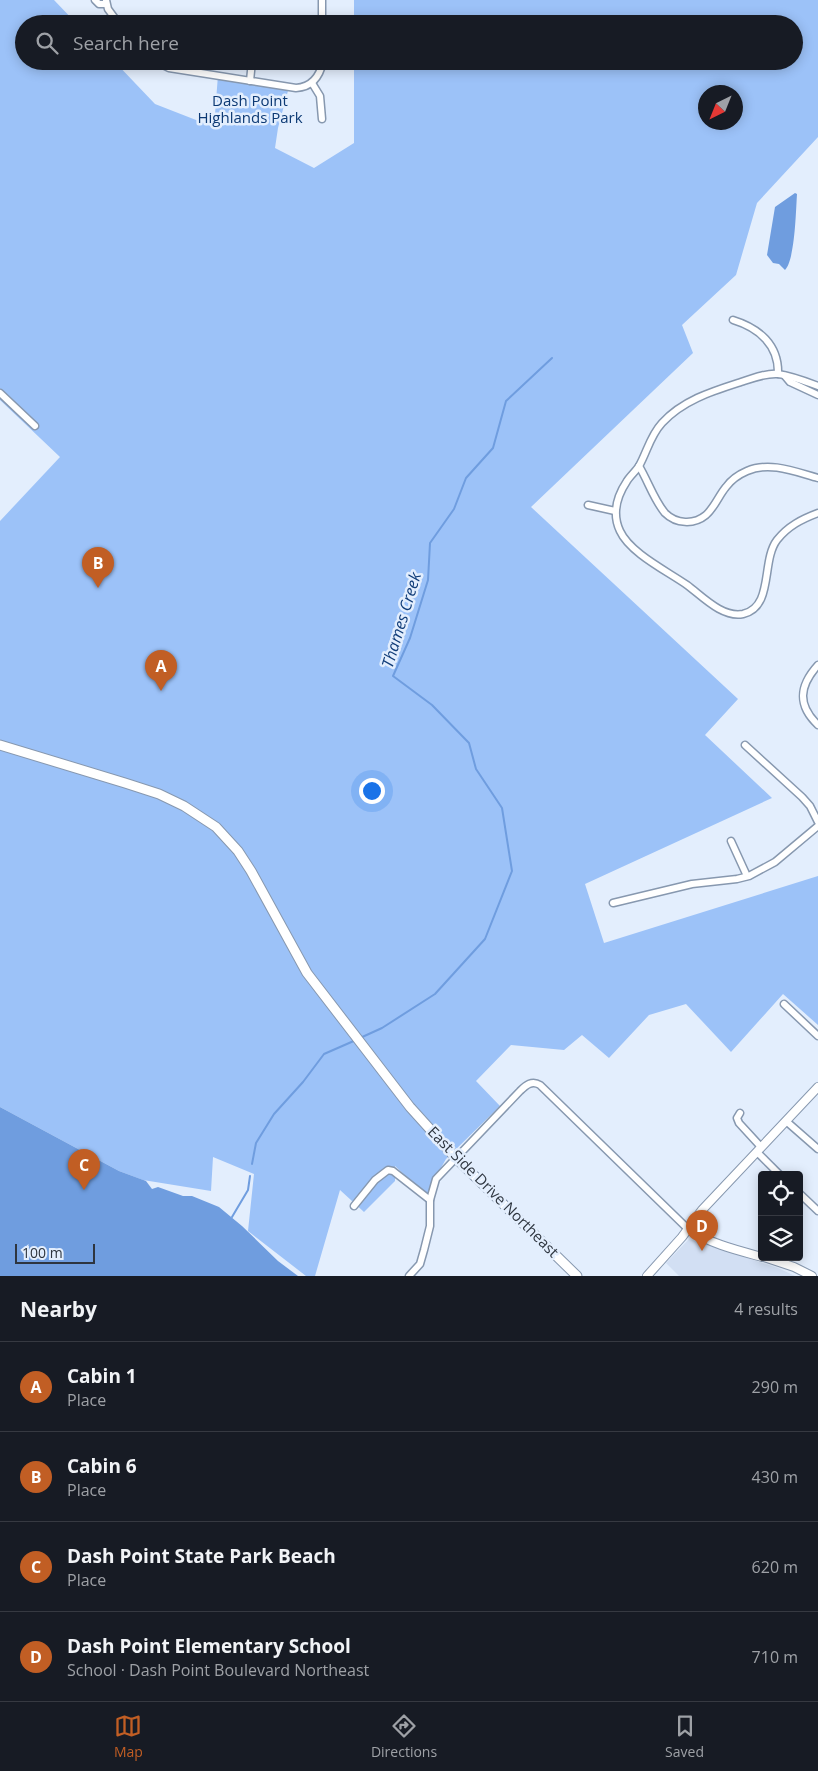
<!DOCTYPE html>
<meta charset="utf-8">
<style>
body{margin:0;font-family:"Open Sans",sans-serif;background:#20242c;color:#f1f3f6}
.controls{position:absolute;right:15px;bottom:15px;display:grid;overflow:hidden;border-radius:5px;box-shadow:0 2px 12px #0003}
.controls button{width:45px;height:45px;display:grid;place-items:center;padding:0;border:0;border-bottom:1px solid #363941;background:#171b24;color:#f1f3f6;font:25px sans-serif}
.compass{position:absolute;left:698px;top:85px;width:45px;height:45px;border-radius:50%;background:#171b24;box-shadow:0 2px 12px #0003;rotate:223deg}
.scale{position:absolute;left:15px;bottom:12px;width:80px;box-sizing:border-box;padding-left:5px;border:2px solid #2e353f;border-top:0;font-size:14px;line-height:18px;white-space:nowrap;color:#2e353f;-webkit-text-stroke:4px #e3eefd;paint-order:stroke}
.you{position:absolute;left:371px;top:790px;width:18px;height:18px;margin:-12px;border:4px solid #fff;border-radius:50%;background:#1a73e8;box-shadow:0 0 0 8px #1a73e833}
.badge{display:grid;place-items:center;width:32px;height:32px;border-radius:50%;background:#c15e24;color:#fff;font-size:16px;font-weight:700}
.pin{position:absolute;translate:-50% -41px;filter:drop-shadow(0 1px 2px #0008)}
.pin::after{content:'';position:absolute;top:26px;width:18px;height:15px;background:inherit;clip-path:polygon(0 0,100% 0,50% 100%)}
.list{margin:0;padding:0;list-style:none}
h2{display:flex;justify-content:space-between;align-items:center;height:65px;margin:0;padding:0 20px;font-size:21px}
h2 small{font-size:16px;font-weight:400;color:#9ea1a6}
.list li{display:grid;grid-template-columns:32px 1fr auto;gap:15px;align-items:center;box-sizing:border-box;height:90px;padding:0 20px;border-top:1px solid #363941}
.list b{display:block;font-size:19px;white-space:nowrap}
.list p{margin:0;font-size:16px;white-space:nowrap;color:#9ea1a6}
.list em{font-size:16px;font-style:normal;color:#9ea1a6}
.icon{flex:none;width:28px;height:28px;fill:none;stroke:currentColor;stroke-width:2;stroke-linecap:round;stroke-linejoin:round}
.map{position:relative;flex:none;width:818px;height:1276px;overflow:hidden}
.search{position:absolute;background:#171b24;box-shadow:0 2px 12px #0003;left:15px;right:15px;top:15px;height:55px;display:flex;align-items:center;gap:12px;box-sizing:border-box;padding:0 18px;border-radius:28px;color:#9ea1a6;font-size:19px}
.sheet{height:425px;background:#171b24}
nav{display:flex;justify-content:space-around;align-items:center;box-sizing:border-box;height:70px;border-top:1px solid #363941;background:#171b24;font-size:14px;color:#9ea1a6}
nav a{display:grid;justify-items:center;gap:2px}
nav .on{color:#c15e24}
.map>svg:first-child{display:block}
.built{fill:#d2dff3}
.green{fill:#9cc2f8;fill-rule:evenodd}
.water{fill:#6f9ddf}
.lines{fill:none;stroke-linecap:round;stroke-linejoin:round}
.stream{stroke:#6f9ddf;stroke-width:2}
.minor-casing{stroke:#8798af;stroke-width:9}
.tertiary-casing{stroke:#8798af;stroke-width:10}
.secondary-casing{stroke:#8798af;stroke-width:11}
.minor{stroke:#fff;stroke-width:6}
.tertiary{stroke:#fff;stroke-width:8}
.secondary{stroke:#fff;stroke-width:9}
.labels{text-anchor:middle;stroke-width:5;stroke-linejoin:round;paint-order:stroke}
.park-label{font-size:15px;fill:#0c3974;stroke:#e3eefd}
.street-label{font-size:15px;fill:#2e353f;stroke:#e3eefd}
.water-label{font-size:16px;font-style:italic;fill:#113d79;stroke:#e3eefd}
</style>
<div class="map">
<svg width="818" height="1276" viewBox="0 0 818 1276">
<rect width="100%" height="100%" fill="#e3eefd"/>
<path class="built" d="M689 1239 778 1268 795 1276H679L666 1263Z"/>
<path class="green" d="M0 0H54L77 24H24V61H114L155 104 214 127 218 75 289 87 278 128 275 148 314 168 354 143V61H794V24H354V0H818V137L757 203 736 275 682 325 693 353 531 507 738 699 705 735 772 798 585 884 604 943 818 876V1025L783 994 731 1052 686 1004 649 1015 609 1058 582 1035 564 1050 511 1045 476 1081 500 1106 446 1159 434 1180 429 1198 395 1166V1181L364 1212 340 1190 315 1276H306L248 1231 254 1174 213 1157 211 1191 143 1180 119 1171 0 1107V521L60 457 0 400ZM706 92H736V122H706Z"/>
<g class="water">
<path d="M795 193 797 194C796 210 795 260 785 270L779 264 773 263 767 255 775 207Z"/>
<path d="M0 1107 119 1171 146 1181 152 1189 158 1187 183 1196H192L219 1207 242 1226 278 1261 298 1276H0Z"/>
</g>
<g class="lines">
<g class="stream">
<path d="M360 1038 382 1028 435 994 485 939 512 871 502 808 476 769 469 743 432 705 393 676 410 638 428 580 430 543 454 509 466 478 493 448 506 401 552 358"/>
<path d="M252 1164 256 1143 274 1114 303 1082 324 1054 356 1040"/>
<path d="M232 1217 248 1190 250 1176"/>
</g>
<g class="minor-casing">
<g id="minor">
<path d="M95 0 99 4H106"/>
<path d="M106 0 108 9 119 24"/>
<path d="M322 0V24"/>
<path d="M155 61 169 68 296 88C312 87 320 76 323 61"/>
<path d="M250 81 252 61"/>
<path d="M312 83 320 96 322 119"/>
<path d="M733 320C759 328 779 345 778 374"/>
<path d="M785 376 790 382 818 395"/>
<path d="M818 386C805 381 792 376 778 374 766 373 753 378 741 382 713 391 683 400 662 423 650 436 647 452 639 466 636 471 630 476 627 481 617 496 612 514 620 531 630 553 667 571 687 585 702 596 722 618 743 614 774 607 761 561 777 540 788 526 802 519 818 513"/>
<path d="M0 393 35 426"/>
<path d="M639 466C648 481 654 500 665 513 676 524 694 525 706 515 715 507 719 495 726 487 731 480 740 474 747 471 770 461 796 472 818 478"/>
<path d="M588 505 615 511"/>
<path d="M818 665C799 686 797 705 818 725"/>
<path d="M745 745 802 797 810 806 818 822"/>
<path d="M731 841 747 876"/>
<path d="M613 903 692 884 737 879 749 876 775 862 818 826"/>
<path d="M784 1004 818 1036"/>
<path d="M740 1113 737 1118 739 1123 761 1147"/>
<path d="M786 1121 818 1149"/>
<path d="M757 1152 780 1175"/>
<path d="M799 1193 818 1211"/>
<path d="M354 1206 375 1180 388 1170 393 1171 430 1200"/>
<path d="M409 1276 420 1264 424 1250 430 1226V1200L436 1179 520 1091C526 1085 532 1080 540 1085L688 1229"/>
</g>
</g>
<g class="tertiary-casing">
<g id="tertiary">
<path d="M688 1229C711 1244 736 1250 762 1257"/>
<path d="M764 1257 794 1267 812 1276"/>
<path d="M647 1276 682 1237 702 1210 818 1087"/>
</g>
</g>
<g class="secondary-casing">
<path id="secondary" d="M0 745 125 783 159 794 184 806 216 827 238 851 251 871 307 973 410 1107 456 1158 577 1276"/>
</g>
<use href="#minor" class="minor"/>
<use href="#tertiary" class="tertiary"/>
<use href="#secondary" class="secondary"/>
</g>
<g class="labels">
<g class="park-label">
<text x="250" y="106">Dash Point<tspan x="250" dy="17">Highlands Park</tspan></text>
</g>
<g class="street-label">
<text transform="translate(493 1192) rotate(45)" y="5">East Side Drive Northeast</text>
</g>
<g class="water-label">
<text transform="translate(401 620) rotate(-73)" y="6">Thames Creek</text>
</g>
</g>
</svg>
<div class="controls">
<button><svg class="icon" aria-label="locate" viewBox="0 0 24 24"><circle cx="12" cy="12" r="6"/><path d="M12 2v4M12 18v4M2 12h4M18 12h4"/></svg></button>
<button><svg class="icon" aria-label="layers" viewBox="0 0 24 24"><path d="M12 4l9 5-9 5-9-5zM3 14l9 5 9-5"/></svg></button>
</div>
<svg class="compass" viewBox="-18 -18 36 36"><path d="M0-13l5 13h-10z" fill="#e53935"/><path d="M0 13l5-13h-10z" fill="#9ea1a6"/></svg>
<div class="scale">100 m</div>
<div class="you"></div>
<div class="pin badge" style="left:161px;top:691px">A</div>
<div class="pin badge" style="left:98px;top:588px">B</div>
<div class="pin badge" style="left:84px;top:1190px">C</div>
<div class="pin badge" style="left:702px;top:1251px">D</div>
<div class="search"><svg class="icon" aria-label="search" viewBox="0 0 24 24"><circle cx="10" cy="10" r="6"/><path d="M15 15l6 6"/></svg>Search here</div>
</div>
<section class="sheet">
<h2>Nearby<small>4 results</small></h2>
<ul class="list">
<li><span class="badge">A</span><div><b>Cabin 1</b><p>Place</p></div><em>290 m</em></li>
<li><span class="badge">B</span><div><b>Cabin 6</b><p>Place</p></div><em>430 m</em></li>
<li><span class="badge">C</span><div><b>Dash Point State Park Beach</b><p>Place</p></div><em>620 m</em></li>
<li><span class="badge">D</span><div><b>Dash Point Elementary School</b><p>School · Dash Point Boulevard Northeast</p></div><em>710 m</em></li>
</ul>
</section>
<nav>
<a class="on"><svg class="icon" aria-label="map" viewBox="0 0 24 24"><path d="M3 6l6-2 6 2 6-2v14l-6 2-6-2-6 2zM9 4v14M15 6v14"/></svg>Map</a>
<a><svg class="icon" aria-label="directions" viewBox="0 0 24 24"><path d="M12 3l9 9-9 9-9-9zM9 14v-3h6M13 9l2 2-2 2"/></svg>Directions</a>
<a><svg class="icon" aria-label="saved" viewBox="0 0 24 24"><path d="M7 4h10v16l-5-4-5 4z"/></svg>Saved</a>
</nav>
